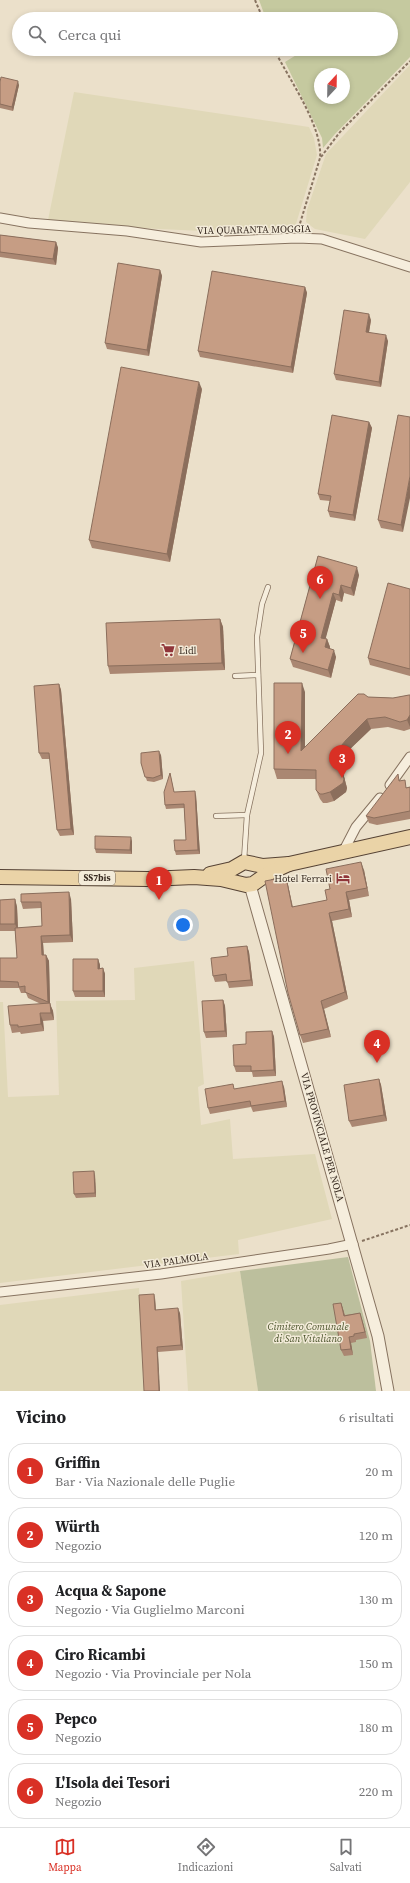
<!DOCTYPE html>
<html lang="it">
<meta charset="utf-8">
<style>
body{margin:0;font-family:"Source Serif 4",serif;background:#f2f2f2;color:#202124}
.compass{position:absolute;left:314px;top:68px;width:36px;height:36px;border-radius:50%;background:#fff;box-shadow:0 2px 6px #0003;rotate:22deg}
.you{position:absolute;left:183px;top:925px;width:14px;height:14px;margin:-10px;border:3px solid #fff;border-radius:50%;background:#1a73e8;box-shadow:0 0 0 6px #1a73e833}
.badge{display:grid;place-items:center;width:26px;height:26px;border-radius:50%;background:#d93025;color:#fff;font-size:13px;font-weight:700}
.pin{position:absolute;translate:-50% -33px;filter:drop-shadow(0 1px 2px #0008)}
.pin::after{content:'';position:absolute;top:21px;width:14px;height:12px;background:inherit;clip-path:polygon(0 0,100% 0,50% 100%)}
.list{margin:0;padding:0;list-style:none}
h2{display:flex;justify-content:space-between;align-items:center;height:52px;margin:0;padding:0 16px;font-size:17px}
h2 small{font-size:13px;font-weight:400;color:#757577}
.list li{display:grid;grid-template-columns:26px 1fr auto;gap:12px;align-items:center;box-sizing:border-box;height:56px;margin:0 8px 8px;padding:0 8px;border:1px solid #e0e0e0;border-radius:16px}
.list b{display:block;font-size:15px;white-space:nowrap}
.list p{margin:0;font-size:13px;white-space:nowrap;color:#757577}
.list em{font-size:13px;font-style:normal;color:#757577}
.icon{flex:none;width:22px;height:22px;fill:none;stroke:currentColor;stroke-width:2;stroke-linecap:round;stroke-linejoin:round}
.map{position:relative;flex:none;width:410px;height:1391px;overflow:hidden}
.search{position:absolute;background:#fff;box-shadow:0 2px 6px #0003;left:12px;right:12px;top:12px;height:44px;display:flex;align-items:center;gap:10px;box-sizing:border-box;padding:0 14px;border-radius:22px;color:#757577;font-size:15px}
.sheet{height:436px;background:#fff}
nav{display:flex;justify-content:space-around;align-items:center;box-sizing:border-box;height:56px;border-top:1px solid #e0e0e0;background:#fff;font-size:11px;color:#757577}
nav a{display:grid;justify-items:center;gap:2px}
nav .on{color:#d93025}
.map>svg:first-child{display:block}
.farmland{fill:#e0d8b8}
.green{fill:#c5c99f;fill-rule:evenodd}
.cemetery{fill:#bcbf9d}
.lines{fill:none;stroke-linecap:round;stroke-linejoin:round}
.service-casing{stroke:#877360;stroke-width:6}
.minor-casing{stroke:#877360;stroke-width:11}
.tertiary-casing{stroke:#877360;stroke-width:13}
.primary-casing{stroke:#554234;stroke-width:16}
.path{stroke:#877360;stroke-width:2;stroke-dasharray:3 2;stroke-linecap:butt}
.service{stroke:#f6eedd;stroke-width:4.5}
.minor{stroke:#f6eedd;stroke-width:9}
.tertiary{stroke:#f6eedd;stroke-width:11}
.primary{stroke:#ead3a7;stroke-width:14}
.wall{fill:#aa8772}
.shaded-wall{fill:#8b6e5c}
.building{fill:#c69d84;stroke:#8b6e5c}
.labels{text-anchor:middle;stroke-width:3;stroke-linejoin:round;paint-order:stroke}
.shield{fill:#f3ebd9;stroke:#716559;stroke-width:1}
.shield-label{font-size:9px;font-weight:bold;fill:#392c22}
.street-label{font-size:10px;fill:#392c22;stroke:#f3ebd9}
.poi-label{font-size:10px;fill:#392c22;stroke:#f3ebd9;text-anchor:start}
.park-label{font-size:10px;font-style:italic;fill:#4a532b;stroke:#f3ebd9}
</style>
<div class="map">
<svg width="410" height="1391" viewBox="0 0 410 1391">
<rect width="100%" height="100%" fill="#ebe0ca"/>
<g class="farmland">
<path d="M410 65V182L365 239 315 229 306 222 307 210 326 154Z"/>
<path d="M74 92 309 127 314 138 317 155 295 227 202 231 139 228 48 220Z"/>
<path d="M194 961 204 1084 198 1087 201 1125 230 1119 233 1159 315 1154 332 1219 238 1240 239 1254 0 1283V1002H3L8 1097 59 1095 56 1001 135 1000 134 968Z"/>
<path d="M240 1271 258 1391H188L181 1281Z"/>
<path d="M139 1288 144 1391H0V1305Z"/>
</g>
<path class="green" d="M259 0H410V57L335 134 323 148 322 138 285 62 306 49H391V19H266ZM320 74H344V98H320Z"/>
<path class="cemetery" d="M348 1257 370 1341 376 1391H258L240 1271Z"/>
<g class="lines">
<g class="service-casing">
<g id="service">
<path d="M235 676 258 675"/>
<path d="M216 816 247 815"/>
<path d="M244 860 247 815 261 753 257 637 262 604 268 587"/>
</g>
</g>
<g class="minor-casing">
<g id="minor">
<path d="M0 218 29 223 127 231 201 242 297 238 322 239 410 267"/>
<path d="M390 785 410 757"/>
<path d="M343 852 356 827 380 798"/>
<path d="M0 1292 161 1274 329 1249 353 1244"/>
</g>
</g>
<g class="tertiary-casing">
<path id="tertiary" d="M250 885 378 1336 388 1391"/>
</g>
<g class="primary-casing">
<g id="primary">
<path d="M210 874 232 869 244 862 263 866 289 864 410 837"/>
<path d="M0 877 148 879 194 877 221 879 246 885 253 884 267 874 289 864"/>
</g>
</g>
<g class="path">
<path d="M255 0 263 19"/>
<path d="M274 49C288 78 323 126 320 158L298 230"/>
<path d="M321 157 340 132 410 61"/>
<path d="M362 1241 410 1225"/>
</g>
<use href="#service" class="service"/>
<use href="#minor" class="minor"/>
<use href="#tertiary" class="tertiary"/>
<use href="#primary" class="primary"/>
</g>
<g class="wall">
<path d="M0 82 19 85 13 111 0 108Z"/>
<path d="M0 235 56 242 58 248 56 265 0 257Z"/>
<path d="M160 270 162 276 149 356 107 349 105 343Z"/>
<path d="M305 287 307 293 293 373 200 357 198 351Z"/>
<path d="M371 320 369 332 388 341 381 387 336 380 334 374Z"/>
<path d="M202 389 170 562 92 548 89 540Z"/>
<path d="M398 415 403 532 381 528 378 520Z"/>
<path d="M369 422 372 428 355 521 330 517 328 511 330 501 320 500 318 494Z"/>
<path d="M318 556 359 575 354 596 344 593 342 602 336 600 325 639H327L330 647V649L336 657 331 678 293 667 290 659Z"/>
<path d="M410 589V676L370 665 368 658Z"/>
<path d="M220 619 223 627 225 670 110 674 108 666Z"/>
<path d="M59 684 61 690 74 835 60 836 57 830 50 759H42L39 753Z"/>
<path d="M305 692V748L368 697 393 698 410 695V729L404 731 388 727 371 729 349 750 345 755 343 762 342 769 347 788 346 792 334 801 327 803H323L320 799 316 790V779H277L274 769Z"/>
<path d="M161 755 163 779 154 782 147 781 141 763Z"/>
<path d="M170 773 171 777 174 792 196 795 200 854 176 855 175 851 186 840 184 808 166 809 165 805Z"/>
<path d="M400 781 407 788 410 787V819L377 825 369 823 366 816Z"/>
<path d="M132 841V854L96 853 95 849Z"/>
<path d="M364 870 369 896 349 900 352 917 332 921 348 999 324 1009 331 1037 303 1043 300 1035 286 877 288 885 293 907 327 900Z"/>
<path d="M15 899 17 907 18 928 42 926 41 908 23 909 21 902 71 899 73 942 43 943 44 955H46L49 961 50 1004 53 1011 54 1020 43 1021 44 1031 21 1034 20 1032 12 1033 10 1025 41 1004 28 998 26 993H21L19 988H0V959L17 958 15 931H0V900Z"/>
<path d="M247 946 249 952 253 986 229 988 227 981 215 982 213 976 228 956Z"/>
<path d="M98 959 100 965V968H103L105 974V997H75L73 991Z"/>
<path d="M223 1000 225 1006 227 1037 206 1038 204 1032Z"/>
<path d="M272 1031 274 1037 276 1076 253 1077 252 1072H236L234 1066 246 1044Z"/>
<path d="M379 1079 381 1085 387 1121 352 1127 349 1121Z"/>
<path d="M284 1087 287 1107 253 1112 251 1107 210 1114 208 1108 235 1089Z"/>
<path d="M95 1175 96 1197 76 1198 74 1194Z"/>
<path d="M155 1298 156 1310 180 1313 183 1350 158 1352 144 1391Z"/>
<path d="M341 1303 345 1315 360 1313 367 1338 356 1340V1342L351 1343 353 1355 344 1356 341 1350Z"/>
</g>
<g class="shaded-wall">
<path d="M18 81 19 85 13 111 12 107Z"/>
<path d="M56 242 58 248 56 265 53 259Z"/>
<path d="M160 270 162 276 149 356 147 350Z"/>
<path d="M305 287 307 293 293 373 291 367Z"/>
<path d="M369 314 371 320 368 338 366 332Z"/>
<path d="M386 335 388 341 381 387 379 382Z"/>
<path d="M199 382 202 389 170 562 167 554Z"/>
<path d="M369 422 372 428 355 521 353 515Z"/>
<path d="M410 476V498L403 532 401 525Z"/>
<path d="M357 567 359 575 354 596 351 588Z"/>
<path d="M341 585 344 593 342 602 339 595Z"/>
<path d="M333 593 336 600 324 645 321 638Z"/>
<path d="M220 619 223 627 225 670 222 663Z"/>
<path d="M327 639 330 647 328 655 325 647Z"/>
<path d="M334 650 336 657 331 678 328 670Z"/>
<path d="M302 683 305 692V761L301 751Z"/>
<path d="M59 684 61 690 74 835 71 829Z"/>
<path d="M410 715V727L407 720Z"/>
<path d="M367 719 371 729 349 750 345 755 343 762 342 769 347 788 346 792 334 801 330 792 341 746 346 740Z"/>
<path d="M159 751 161 755 163 779 161 775Z"/>
<path d="M195 791 196 795 200 854 198 850Z"/>
<path d="M131 837 132 841V854L130 850Z"/>
<path d="M361 862 364 870 369 896 367 888Z"/>
<path d="M286 877 288 885 294 915 292 907Z"/>
<path d="M69 892 71 899 73 942 70 935Z"/>
<path d="M346 892 349 900 352 917 349 909Z"/>
<path d="M15 899 17 907 18 931 15 924Z"/>
<path d="M329 913 332 921 348 999 345 992Z"/>
<path d="M41 936 43 943 44 961 42 955Z"/>
<path d="M247 946 249 952 253 986 251 980Z"/>
<path d="M46 955 49 961 50 1004 53 1011 54 1020 51 1013 50 1008 48 1002Z"/>
<path d="M98 959 100 965V974L98 969Z"/>
<path d="M103 968 105 974V997L103 991Z"/>
<path d="M223 1000 225 1006 227 1037 225 1031Z"/>
<path d="M321 1001 324 1009 331 1037 328 1029Z"/>
<path d="M40 1013 43 1021 44 1031 41 1024Z"/>
<path d="M272 1031 274 1037 276 1076 274 1070Z"/>
<path d="M379 1079 381 1085 387 1121 384 1115Z"/>
<path d="M282 1081 284 1087 287 1107 285 1101Z"/>
<path d="M94 1171 95 1175 96 1197 95 1193Z"/>
<path d="M154 1294 155 1298 156 1315 155 1310Z"/>
<path d="M341 1303 343 1309 346 1322 344 1316Z"/>
<path d="M178 1308 180 1313 183 1350 181 1345Z"/>
<path d="M360 1313 362 1319 367 1338 365 1332Z"/>
<path d="M349 1337 351 1343 353 1355 351 1349Z"/>
<path d="M157 1347 158 1352 160 1391H159Z"/>
</g>
<g class="building">
<path d="M1 77 18 81 12 107 0 104V82Z"/>
<path d="M0 235 56 242 53 259 0 252Z"/>
<path d="M118 263 160 270 147 350 105 343Z"/>
<path d="M212 271 305 287 291 367 198 351Z"/>
<path d="M344 310 369 314 366 332 386 335 379 382 334 374Z"/>
<path d="M121 367 199 382 167 554 89 540Z"/>
<path d="M332 415 369 422 353 515 328 511 331 496 318 494Z"/>
<path d="M398 415 410 417V476L401 525 378 520Z"/>
<path d="M318 556 357 567 351 588 341 585 339 595 333 593 321 638 327 639 325 647 334 650 328 670 290 659Z"/>
<path d="M388 583 410 589V669L368 658Z"/>
<path d="M220 619 222 663 108 666 106 623Z"/>
<path d="M274 683H302L301 751 358 694H364L368 697 393 698 409 695H410V715L407 720 400 722 385 717 367 719 346 740 341 746 339 753V760L344 779 343 783 330 792 323 794H320L316 790V770L274 769Z"/>
<path d="M59 684 71 829 57 830 49 753H39L34 686Z"/>
<path d="M159 751 161 775 153 778 145 777 141 763V753Z"/>
<path d="M170 773 174 792 195 791 198 850 175 851 174 840H186L184 804 165 805 164 792Z"/>
<path d="M398 774 399 781 405 780 406 788 410 787V811L374 818 366 816Z"/>
<path d="M95 836 131 837 130 850 95 849Z"/>
<path d="M361 862 367 888 346 892 349 909 329 913 345 992 321 1001 328 1029 300 1035 288 993 265 881 286 877 292 907 327 900 325 890 330 889 326 869Z"/>
<path d="M69 892 70 935 41 936 42 955H46L48 1002 25 992V986L19 987 18 982 0 981V958H17L15 928 42 926 41 902H21V894Z"/>
<path d="M15 899V924H0V900Z"/>
<path d="M247 946 251 980 227 982 226 974 213 976 211 958 228 956 227 948Z"/>
<path d="M73 959H98V969L103 968V991H73Z"/>
<path d="M223 1000 225 1031 204 1032 202 1001Z"/>
<path d="M50 1003 51 1013H40L41 1024 18 1027V1025H10L8 1006Z"/>
<path d="M272 1031 274 1070 251 1071V1066H234L233 1045 246 1044V1032Z"/>
<path d="M379 1079 384 1115 349 1121 344 1085Z"/>
<path d="M282 1081 285 1101 251 1106 250 1101 208 1108 205 1089 233 1084 234 1089Z"/>
<path d="M94 1171 95 1193 74 1194 73 1172Z"/>
<path d="M154 1294 155 1310 178 1308 181 1345 157 1347 159 1391H144L139 1295Z"/>
<path d="M341 1303 344 1316 360 1313 365 1332 354 1334V1336L349 1337 351 1349 341 1350 333 1304Z"/>
</g>
<defs>
<g id="supermarket-bare" transform="scale(1.08)"><path d="M-6-5.5h2.5l.6 2H6L4.5 2H-2.5L-4.4-4H-6ZM-1.5 3.2a1.3 1.3 0 1 0 .1 0ZM3 3.2a1.3 1.3 0 1 0 .1 0Z" fill="#903539" stroke="#f3ebd9" stroke-width="2.5" paint-order="stroke"/></g>
<g id="hotel-bare" transform="scale(1.08)"><path d="M-6-4.5h1.5V1H6V5H4.5V3h-9V5H-6ZM-4 0a1.8 1.8 0 1 1 3.6 0ZM.5 0V-2.5h3Q6-2.5 6 0Z" fill="#903539" stroke="#f3ebd9" stroke-width="2.5" paint-order="stroke"/></g>
</defs>
<g fill-rule="evenodd">
<use href="#supermarket-bare" x="168" y="650"/>
<use href="#hotel-bare" x="343" y="878"/>
</g>
<g class="labels">
<rect class="shield" x="79" y="871" width="36" height="14" rx="3"/>
<g class="shield-label">
<text x="97" y="881">SS7bis</text>
</g>
<g class="street-label">
<text transform="translate(254 229) rotate(-1)" y="4">VIA QUARANTA MOGGIA</text>
<text transform="translate(323 1137) rotate(74)" y="4">VIA PROVINCIALE PER NOLA</text>
<text transform="translate(176 1260) rotate(-8)" y="4">VIA PALMOLA</text>
</g>
<g class="poi-label">
<text x="179" y="654">Lidl</text>
<text x="332" y="882" text-anchor="end">Hotel Ferrari</text>
</g>
<g class="park-label">
<text x="308" y="1330">Cimitero Comunale<tspan x="308" dy="12">di San Vitaliano</tspan></text>
</g>
</g>
</svg>
<svg class="compass" viewBox="-18 -18 36 36"><path d="M0-13l5 13h-10z" fill="#e53935"/><path d="M0 13l5-13h-10z" fill="#757577"/></svg>
<div class="you"></div>
<div class="pin badge" style="left:159px;top:900px">1</div>
<div class="pin badge" style="left:288px;top:754px">2</div>
<div class="pin badge" style="left:342px;top:778px">3</div>
<div class="pin badge" style="left:377px;top:1063px">4</div>
<div class="pin badge" style="left:303px;top:653px">5</div>
<div class="pin badge" style="left:320px;top:599px">6</div>
<div class="search"><svg class="icon" aria-label="search" viewBox="0 0 24 24"><circle cx="10" cy="10" r="6"/><path d="M15 15l6 6"/></svg>Cerca qui</div>
</div>
<section class="sheet">
<h2>Vicino<small>6 risultati</small></h2>
<ul class="list">
<li><span class="badge">1</span><div><b>Griffin</b><p>Bar · Via Nazionale delle Puglie</p></div><em>20 m</em></li>
<li><span class="badge">2</span><div><b>Würth</b><p>Negozio</p></div><em>120 m</em></li>
<li><span class="badge">3</span><div><b>Acqua &amp; Sapone</b><p>Negozio · Via Guglielmo Marconi</p></div><em>130 m</em></li>
<li><span class="badge">4</span><div><b>Ciro Ricambi</b><p>Negozio · Via Provinciale per Nola</p></div><em>150 m</em></li>
<li><span class="badge">5</span><div><b>Pepco</b><p>Negozio</p></div><em>180 m</em></li>
<li><span class="badge">6</span><div><b>L'Isola dei Tesori</b><p>Negozio</p></div><em>220 m</em></li>
</ul>
</section>
<nav>
<a class="on"><svg class="icon" aria-label="map" viewBox="0 0 24 24"><path d="M3 6l6-2 6 2 6-2v14l-6 2-6-2-6 2zM9 4v14M15 6v14"/></svg>Mappa</a>
<a><svg class="icon" aria-label="directions" viewBox="0 0 24 24"><path d="M12 3l9 9-9 9-9-9zM9 14v-3h6M13 9l2 2-2 2"/></svg>Indicazioni</a>
<a><svg class="icon" aria-label="saved" viewBox="0 0 24 24"><path d="M7 4h10v16l-5-4-5 4z"/></svg>Salvati</a>
</nav>
